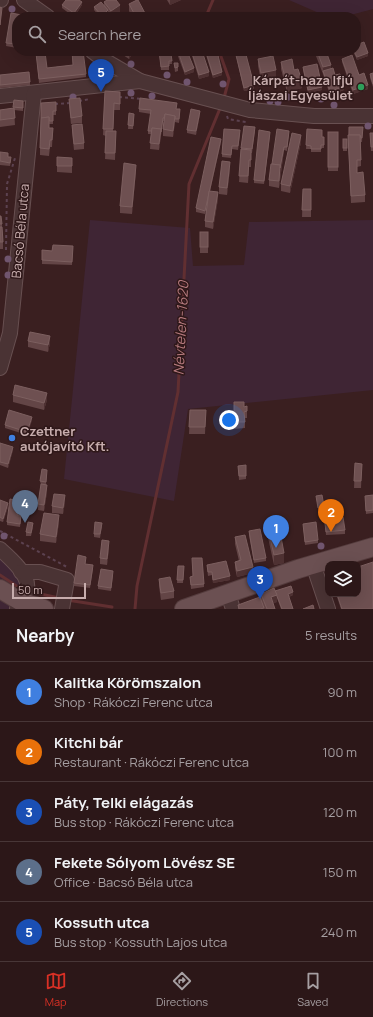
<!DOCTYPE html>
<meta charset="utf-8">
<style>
body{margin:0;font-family:Manrope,sans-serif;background:#382425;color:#f1f3f6}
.controls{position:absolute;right:12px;bottom:12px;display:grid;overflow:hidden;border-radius:8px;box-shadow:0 4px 16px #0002}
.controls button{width:36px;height:36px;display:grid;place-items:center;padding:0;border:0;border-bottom:1px solid #483637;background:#2c1718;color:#f1f3f6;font:20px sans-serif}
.scale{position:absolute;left:12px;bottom:10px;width:74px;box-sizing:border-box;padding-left:4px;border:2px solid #c7adad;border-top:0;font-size:11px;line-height:14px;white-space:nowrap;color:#c7adad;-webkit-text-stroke:3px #2f1819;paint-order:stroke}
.you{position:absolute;left:229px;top:420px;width:14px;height:14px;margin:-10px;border:3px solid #fff;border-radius:50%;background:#1a73e8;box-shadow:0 0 0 6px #1a73e833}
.badge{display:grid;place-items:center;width:26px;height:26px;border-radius:50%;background:#d93025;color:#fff;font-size:13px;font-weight:700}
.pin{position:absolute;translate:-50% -33px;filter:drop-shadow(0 1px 2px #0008)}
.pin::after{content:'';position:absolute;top:21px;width:14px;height:12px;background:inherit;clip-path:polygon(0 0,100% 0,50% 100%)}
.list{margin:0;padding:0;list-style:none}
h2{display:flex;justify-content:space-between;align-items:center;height:52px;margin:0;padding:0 16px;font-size:17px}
h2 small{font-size:13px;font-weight:400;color:#a69fa2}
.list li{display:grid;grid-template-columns:26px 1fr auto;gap:12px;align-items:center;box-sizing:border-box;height:60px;padding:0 16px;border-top:1px solid #483637}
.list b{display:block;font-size:15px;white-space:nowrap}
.list p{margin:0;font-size:13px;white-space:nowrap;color:#a69fa2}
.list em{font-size:13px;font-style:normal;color:#a69fa2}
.icon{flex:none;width:22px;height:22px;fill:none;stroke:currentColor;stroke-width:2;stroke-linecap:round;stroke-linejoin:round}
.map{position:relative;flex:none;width:373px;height:609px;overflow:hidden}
.search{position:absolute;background:#2c1718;box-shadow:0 4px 16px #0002;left:12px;right:12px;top:12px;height:44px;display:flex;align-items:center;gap:10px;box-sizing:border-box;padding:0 14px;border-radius:16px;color:#a69fa2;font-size:15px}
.sheet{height:352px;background:#2c1718}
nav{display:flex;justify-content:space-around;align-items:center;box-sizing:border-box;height:56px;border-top:1px solid #483637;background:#2c1718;font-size:11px;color:#a69fa2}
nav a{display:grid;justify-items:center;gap:2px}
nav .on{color:#d93025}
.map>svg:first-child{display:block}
.green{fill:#3f2534}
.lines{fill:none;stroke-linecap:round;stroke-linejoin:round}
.stream{stroke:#612f31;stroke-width:3}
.minor-casing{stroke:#685051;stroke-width:16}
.major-casing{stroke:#543c3d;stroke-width:20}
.path{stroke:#5c4250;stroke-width:2;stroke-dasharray:3 3;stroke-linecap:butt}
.minor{stroke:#4a3334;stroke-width:14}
.major{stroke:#6b5052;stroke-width:18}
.tree{fill:#70556e}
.wall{fill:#634546}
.shaded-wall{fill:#4e3132}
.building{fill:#6e5051;stroke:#7c5f5f}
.leisure-dot{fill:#2e9e5b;stroke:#2f1819;stroke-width:1.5}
.shop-dot{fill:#3f7fe0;stroke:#2f1819;stroke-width:1.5}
.labels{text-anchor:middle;stroke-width:3;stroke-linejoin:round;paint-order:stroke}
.poi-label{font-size:13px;font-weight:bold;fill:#c7adad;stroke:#2f1819;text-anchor:end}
.street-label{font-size:13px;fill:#c7adad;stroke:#2f1819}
.water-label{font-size:14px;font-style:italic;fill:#b67a7e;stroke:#2f1819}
</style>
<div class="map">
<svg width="373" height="609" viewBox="0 0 373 609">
<rect width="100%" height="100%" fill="#3a1f20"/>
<g class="green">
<path d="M289 0H373V9L343 17H328Z"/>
<path d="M90 220 190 228 193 266 244 265 249 222 373 220V390L188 409 174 501 64 479Z"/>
<path d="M0 554 20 579 22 591 17 590 0 582Z"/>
<path d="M0 597 11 603 10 609H0Z"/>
</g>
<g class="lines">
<g class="stream">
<path d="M208 17 207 14 213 0"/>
<path d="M219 51 229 79 224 98"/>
<path d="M0 575 21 589"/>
<path d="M36 593 59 598"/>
<path d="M67 600 112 607"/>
<path d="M135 609 137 586 178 392 189 184 221 106"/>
</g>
<g class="minor-casing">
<g id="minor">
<path d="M0 0H1"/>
<path d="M24 0 48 17"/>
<path d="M92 51 104 60 140 81"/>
<path d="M0 96 140 81 250 110 314 116H373"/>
<path d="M0 368 10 333 34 93"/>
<path d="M0 549C9 557 30 575 27 589 25 596 20 602 17 609"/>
<path d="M313 564 328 609"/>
<path d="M21 572H40L67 580 62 609"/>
<path d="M228 594 233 609"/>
</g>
</g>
<g class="major-casing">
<g id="major">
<path d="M0 589 20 601 44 609"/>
<path d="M184 609 298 569 373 547"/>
</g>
</g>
<g class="path">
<path d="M119 97 142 99"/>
<path d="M79 101 90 99"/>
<path d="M55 104 71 103"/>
<path d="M227 116 228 119 246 122"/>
<path d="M6 250 7 184 15 158"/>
<path d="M0 531 67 567"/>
</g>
<use href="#minor" class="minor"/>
<use href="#major" class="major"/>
</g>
<g class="tree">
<circle cx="12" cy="9" r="3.5"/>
<circle cx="131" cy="64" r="3.5"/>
<circle cx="167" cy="75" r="3.5"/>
<circle cx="187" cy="82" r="3.5"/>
<circle cx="223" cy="84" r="3.5"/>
<circle cx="131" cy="93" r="3.5"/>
<circle cx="152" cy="96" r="3.5"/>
<circle cx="73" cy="97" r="3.5"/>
<circle cx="288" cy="97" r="3.5"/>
<circle cx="321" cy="99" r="3.5"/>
<circle cx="270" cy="101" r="3.5"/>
<circle cx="278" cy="102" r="3.5"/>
<circle cx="334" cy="105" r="3.5"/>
<circle cx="368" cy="126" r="3.5"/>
<circle cx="8" cy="259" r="3.5"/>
<circle cx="8" cy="275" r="3.5"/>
<circle cx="4" cy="536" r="3.5"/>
<circle cx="321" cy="546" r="3.5"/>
</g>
<g class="wall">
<path d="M167 0H181L170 5Z"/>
<path d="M104 2 120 12 113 17H110L108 14 104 17H100L94 10V7L104 6Z"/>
<path d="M129 4 147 17H132L129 11Z"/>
<path d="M62 5H82L74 17 62 8Z"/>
<path d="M11 13 22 15V17H17V48L6 46Z"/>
<path d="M72 51 86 74V77L39 83 36 53 47 68 73 65Z"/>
<path d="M117 51H134L129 59Z"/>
<path d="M140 51H150L144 56Z"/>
<path d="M159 51 167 54H171L172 64H169V70H161Z"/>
<path d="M176 51H187L194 72 185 75Z"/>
<path d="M204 51H217L222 75 213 78 206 55Z"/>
<path d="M235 51H245L254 89 244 91Z"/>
<path d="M314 51H326L331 68 344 90 330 95 323 74Z"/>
<path d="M353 51H356L368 56 357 60Z"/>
<path d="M192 53 209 76 199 79 192 56Z"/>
<path d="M258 59 276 77 261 80 258 66Z"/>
<path d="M342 59 359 75 368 89 353 94 342 62Z"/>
<path d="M281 62 294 70 302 88 287 92 281 69Z"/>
<path d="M174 63 178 67V71L175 72Z"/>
<path d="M303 67 322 90 308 93 303 70Z"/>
<path d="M373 73V87L370 78V74Z"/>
<path d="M0 75 30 82V85L0 88Z"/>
<path d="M105 91 120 99V110H114L113 131H116L115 160 105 159 106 136 103 135Z"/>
<path d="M69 99 82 116V123L71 124 69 106Z"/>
<path d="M23 101V111L14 110 15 125 0 127V110L13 108V107Z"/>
<path d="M56 102V115H53V124H49V128H53L52 147H50L49 156 40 155V148Z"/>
<path d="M139 109H177L180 113 179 123 175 122 173 137 163 136V129L164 121H163L159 150 150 149 151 134H148V131L151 114 139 112Z"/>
<path d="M129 113 134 114 133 129H128Z"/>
<path d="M200 114 196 135 187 133V130Z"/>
<path d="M72 125 84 143V149L74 150 72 132Z"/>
<path d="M349 127H363L362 142H361V166L357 167V173L365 195V202L351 203 348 142Z"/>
<path d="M307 129 322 137H324V148H321V152H311V149H306Z"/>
<path d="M255 131 252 153H251V167H249L248 183 239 182 241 151V148Z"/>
<rect x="328" y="132" width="10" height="39"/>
<path d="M370 133H373V151H371Z"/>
<path d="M240 134 238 150 232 149 231 158 222 157V154Z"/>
<path d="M289 134 287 151 284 150 279 188 269 186V180L272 164Z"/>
<path d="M270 135 264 184 254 183V180Z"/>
<rect x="343" y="139" width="4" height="12"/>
<path d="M221 142 210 191 218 199 213 229 205 227V221L207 205 205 214 196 212V208Z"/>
<path d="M301 142 290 193 281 191V184Z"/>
<path d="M0 152 11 161 10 166 0 165Z"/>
<path d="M57 157 72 158V173L57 172Z"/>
<path d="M230 169 227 195 219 194V187Z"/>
<path d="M136 171 132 214 120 213V206Z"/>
<path d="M303 189H311V217H302Z"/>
<path d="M0 216 2 224 3 242V249H0Z"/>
<rect x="200" y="232" width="8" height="21"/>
<path d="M73 246 72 265 42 264V250L52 251Z"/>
<path d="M28 341 50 343 48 352 28 347Z"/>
<path d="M13 395 47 400 44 410 13 402Z"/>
<path d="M234 402 244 407 247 406V418H245V428L234 429Z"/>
<path d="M190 410H206L205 434H189Z"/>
<path d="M32 420 27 435 5 428V425Z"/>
<path d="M0 443 13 450 8 468 0 465Z"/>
<path d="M355 463 362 464 361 488H354Z"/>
<path d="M246 465V479L239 480 238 466Z"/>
<path d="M47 473 46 485 47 492 44 511 38 510V504L41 485 40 481Z"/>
<path d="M373 495V513L366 514 365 496Z"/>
<path d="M0 500 8 507 3 522 0 521Z"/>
<path d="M65 502 63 514 52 513V506Z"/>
<path d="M19 504 18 515 21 519 20 527 7 525V522Z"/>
<path d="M324 515 345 530V534L326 535Z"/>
<path d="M59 522 56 543 40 541V534Z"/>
<path d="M267 524 284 563 274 565 267 533Z"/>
<path d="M303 524 318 540V543L305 545Z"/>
<path d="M102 526 100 538 94 537V534Z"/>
<path d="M33 527 31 536H26V532Z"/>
<path d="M249 531 266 558V561L254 563 249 535Z"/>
<path d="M235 537 253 573 237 577 235 568V562L239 561 235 544Z"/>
<path d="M109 548 107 565 100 564V558Z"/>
<path d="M86 560 85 564 93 569 90 588 74 586V583Z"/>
<path d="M207 565 230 580 213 583 212 575 208 576 207 568Z"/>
<path d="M178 566H184L183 583H177Z"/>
<path d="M113 575 111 591 98 589V586Z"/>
<path d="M193 576 204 584V587L191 589 190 577Z"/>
<path d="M159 579 174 591V598L161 600 159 586Z"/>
<path d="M275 592 293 595 289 597 293 609H281L277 598V602L273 603 275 609H264V608V609H238V605L261 598V594Z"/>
<path d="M336 594H358L373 609H341Z"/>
</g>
<g class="shaded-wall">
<path d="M170 0H181L170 5Z"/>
<path d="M82 2V5L74 17V13Z"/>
<path d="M120 5V12L113 17H111V11Z"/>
<path d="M108 10V14L104 17H102V16Z"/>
<path d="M132 51H134L129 59V55Z"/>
<path d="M146 51H150L144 56V53Z"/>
<path d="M368 53V56L357 60V57Z"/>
<path d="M331 65V72L323 71V67Z"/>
<path d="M194 68V72L185 75V72Z"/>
<path d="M276 70V77L261 80V73Z"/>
<path d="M209 72V76L199 79V75Z"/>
<path d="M222 72V75L213 78V75Z"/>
<path d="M302 81V88L287 92V85Z"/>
<path d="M254 85V89L244 91V88Z"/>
<path d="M368 85V89L353 94V90Z"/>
<path d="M322 87V90L308 93V90Z"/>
<path d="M344 87V90L330 95V91Z"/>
<path d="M200 111V114L196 135V131Z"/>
<path d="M175 116V123L173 137V131Z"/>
<path d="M163 118V121L159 150V144L161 129Z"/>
<path d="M270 132V135L264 184V181Z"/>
<path d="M301 135V142L290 193V186Z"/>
<path d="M221 139V142L205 214V211Z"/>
<path d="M284 147V150L279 188V181L280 165Z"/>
<path d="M249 160V167L248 183V176Z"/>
<path d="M230 162V169L227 195V188Z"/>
<path d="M136 165V171L132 214V207Z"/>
<path d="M218 192V199L213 229V222Z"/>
<path d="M50 336V343L48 352V345Z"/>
<path d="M47 393V400L44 410V403Z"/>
<path d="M32 417V420L27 435V432Z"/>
<path d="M13 447V450L8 468V464Z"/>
<path d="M47 485V492L44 511V505Z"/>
<path d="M65 495V502L63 514V508Z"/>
<path d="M8 503V507L3 522V519Z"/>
<path d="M324 506V510L318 511V508Z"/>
<path d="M59 515V522L56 543V537Z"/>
<path d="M109 541V548L107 565V559Z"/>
<path d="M284 553V563L274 565V555Z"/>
<path d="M253 567V573L237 577V571Z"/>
<path d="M230 576V580L213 583V580Z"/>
<path d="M293 592V595L288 597V594Z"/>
<path d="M277 595V602L271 604V597Z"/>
</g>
<g class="building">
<path d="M66 0H79L82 2 74 13 62 5Z"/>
<path d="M107 0H116L120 5 111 11 104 2Z"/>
<path d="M137 0H138L147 17H136L129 4Z"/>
<path d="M101 2 108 10 102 16 94 7Z"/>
<path d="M0 7 2 8 0 25Z"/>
<path d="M11 13 22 15V17H17V44L6 43Z"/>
<path d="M364 42 368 53 357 57 354 51H356V45Z"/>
<path d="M72 51H83L86 74 39 79 36 53 45 52 47 68 73 65Z"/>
<path d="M122 51H132L129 55Z"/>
<path d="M159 51H166L167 54H171L172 61H169V66L161 67Z"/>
<path d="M178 51H187L194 68 185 72Z"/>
<path d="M198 51H202L209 72 199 75 192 53Z"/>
<path d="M209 51H217L222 72 213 75 206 52Z"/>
<path d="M235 51H245L254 85 244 88Z"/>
<path d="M317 51H326L331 65 323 67Z"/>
<path d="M352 55 359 75 364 73 368 85 353 90 342 59Z"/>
<path d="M273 56 276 70 261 73 258 59Z"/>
<path d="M292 59 294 70 298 69 302 81 287 85 281 62Z"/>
<path d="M174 63H178V67L175 68Z"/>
<path d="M317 64 322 87 308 90 303 67Z"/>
<path d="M333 68 335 75 340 74 344 87 330 91 323 71Z"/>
<path d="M29 72 30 82 0 85V75Z"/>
<path d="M373 73V84L370 74Z"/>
<path d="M105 91 120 92V104L114 103 113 129H103Z"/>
<path d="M80 98 82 116 71 118 69 99Z"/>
<path d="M140 98 177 103 176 109H180L179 119H175V116L165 114 164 118H163L161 132V129L152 128V131H148L151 110 139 109Z"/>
<path d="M14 100 23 101V108L13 107Z"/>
<path d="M56 102V111H53V121H49V117L41 118V103Z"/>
<path d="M14 108 15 118 0 120V110Z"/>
<path d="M191 109 200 111 196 131 187 130Z"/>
<path d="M129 113 134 114 133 126 128 125Z"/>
<path d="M165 114 175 116 173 131 163 129Z"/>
<path d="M49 117V128H53L52 140H50L49 149 40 148 41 118Z"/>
<path d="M82 124 84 143 74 144 72 125Z"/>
<path d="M244 126 255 127 252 149 241 148Z"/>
<path d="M349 127H363L362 138H361L360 135H349Z"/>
<path d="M152 128 161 129 159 144 150 143Z"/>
<path d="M224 129 240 130 238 146H232L231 155 222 154Z"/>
<path d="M277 129 289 131 287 147H284L280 168V165L272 164Z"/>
<path d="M307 129 322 130V137H324V145H321V149H311V146L306 145Z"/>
<path d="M259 130 270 132 264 181 254 180Z"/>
<path d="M106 131H116L115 153H105Z"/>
<rect x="328" y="132" width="10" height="35"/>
<path d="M292 133 301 135 290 186 281 184Z"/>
<path d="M370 133H373V147H371Z"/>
<path d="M348 135H360L361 160H357V173L363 172 365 195 351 196Z"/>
<path d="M211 137 221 139 205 211 196 208Z"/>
<rect x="343" y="139" width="4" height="9"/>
<path d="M241 149 251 150V160H249L248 176H239Z"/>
<path d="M0 152 8 153V157H11L10 163 0 161Z"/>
<path d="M57 157 72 158V166H57Z"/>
<path d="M222 161 230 162 227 188 219 187Z"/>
<path d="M124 163 136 165 132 207 120 206Z"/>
<path d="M271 164 280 165 279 181 269 180Z"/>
<path d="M303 189H311V210H302Z"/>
<path d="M209 191 218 192 213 222 205 221Z"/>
<path d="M0 216H1L2 224H0Z"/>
<path d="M0 227H2L3 242H0Z"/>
<rect x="200" y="232" width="8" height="15"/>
<path d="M53 245 73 246 72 262 42 260V250L52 251Z"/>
<path d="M30 332 50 336 48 345 28 341Z"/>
<path d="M15 385 47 393 44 403 13 395Z"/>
<path d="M234 402H244V407L247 406V411L244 412 245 422H234Z"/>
<path d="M9 410 32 417 27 432 5 425Z"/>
<path d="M190 410H206L205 427H189Z"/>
<path d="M0 443 13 447 8 464 0 462Z"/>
<path d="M355 463 362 464 361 481H354Z"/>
<path d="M246 465V476H239L238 466Z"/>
<path d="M42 469 47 470 46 482 40 481Z"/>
<path d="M41 484 47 485 44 505 38 504Z"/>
<path d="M54 494 65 495 63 508 52 506Z"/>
<path d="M322 495 324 506 318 508 316 496Z"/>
<path d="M373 495V510L366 511 365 496Z"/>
<path d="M10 499 19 501 17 515H21L20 524 7 522Z"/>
<path d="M0 500 8 503 3 519 0 517Z"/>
<path d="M44 513 59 515 56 537 40 534Z"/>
<path d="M332 514V518L343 517 345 530 326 532 324 515Z"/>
<path d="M278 521 284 553 274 555 267 524Z"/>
<path d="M28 522 33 523 31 533 26 532Z"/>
<path d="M95 522 102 523 100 534H94Z"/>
<path d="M316 522 318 540 305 542 303 524Z"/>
<path d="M260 529 266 558 254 560 249 531Z"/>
<path d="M245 535 253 567 237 571 235 562 241 560 235 537Z"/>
<path d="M102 540 109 541 107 559 100 558Z"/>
<path d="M78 555 86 557 85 564 93 565 90 585 74 583Z"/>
<path d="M192 558H202L204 584 191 585 190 577 193 576Z"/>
<path d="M226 561 230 576 213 580 212 572H208L207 565Z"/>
<path d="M373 562V609H342L337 594H358V567Z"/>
<path d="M178 566H184L183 580H177Z"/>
<path d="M101 569 113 571 111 588 98 586Z"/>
<path d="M170 577 174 591 161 593 159 579Z"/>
<path d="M291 586 293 592 288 594 293 609H282L275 591Z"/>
<path d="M274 588 277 595 271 597 275 609H267L261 594Z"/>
<path d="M260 597 264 608 260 609H239L238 605Z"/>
<path d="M313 605 314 609H303Z"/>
</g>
<circle class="leisure-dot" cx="361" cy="87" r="4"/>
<circle class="shop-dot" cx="12" cy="438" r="4"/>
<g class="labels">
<g class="poi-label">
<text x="353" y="85">Kárpát-haza Ifjú<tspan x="353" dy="15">Íjászai Egyesület</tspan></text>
<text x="20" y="436" text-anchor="start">Czettner<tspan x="20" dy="15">autójavító Kft.</tspan></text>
</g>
<g class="street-label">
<text transform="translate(20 231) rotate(-85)" y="5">Bacsó Béla utca</text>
</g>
<g class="water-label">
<text transform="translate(181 328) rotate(-87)" y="5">Névtelen-1620</text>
</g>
</g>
</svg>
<div class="controls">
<button><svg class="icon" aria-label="layers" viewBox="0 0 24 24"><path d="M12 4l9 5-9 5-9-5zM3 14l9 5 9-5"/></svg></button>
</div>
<div class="scale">50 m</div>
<div class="you"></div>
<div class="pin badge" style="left:276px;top:548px;background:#3f7fe0">1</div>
<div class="pin badge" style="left:331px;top:532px;background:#e8710a">2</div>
<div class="pin badge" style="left:260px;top:599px;background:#1a4fb4">3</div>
<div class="pin badge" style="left:25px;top:523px;background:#5c6f8a">4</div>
<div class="pin badge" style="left:101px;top:92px;background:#1a4fb4">5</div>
<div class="search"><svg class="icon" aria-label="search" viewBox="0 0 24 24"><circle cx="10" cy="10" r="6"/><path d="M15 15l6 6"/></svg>Search here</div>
</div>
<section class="sheet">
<h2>Nearby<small>5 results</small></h2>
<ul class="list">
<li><span class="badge" style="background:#3f7fe0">1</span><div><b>Kalitka Körömszalon</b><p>Shop · Rákóczi Ferenc utca</p></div><em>90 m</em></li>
<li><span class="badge" style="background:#e8710a">2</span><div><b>Kitchi bár</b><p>Restaurant · Rákóczi Ferenc utca</p></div><em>100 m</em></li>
<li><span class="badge" style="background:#1a4fb4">3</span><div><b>Páty, Telki elágazás</b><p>Bus stop · Rákóczi Ferenc utca</p></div><em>120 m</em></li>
<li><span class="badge" style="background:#5c6f8a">4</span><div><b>Fekete Sólyom Lövész SE</b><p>Office · Bacsó Béla utca</p></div><em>150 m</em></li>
<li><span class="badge" style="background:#1a4fb4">5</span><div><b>Kossuth utca</b><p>Bus stop · Kossuth Lajos utca</p></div><em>240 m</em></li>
</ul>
</section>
<nav>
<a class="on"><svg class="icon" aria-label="map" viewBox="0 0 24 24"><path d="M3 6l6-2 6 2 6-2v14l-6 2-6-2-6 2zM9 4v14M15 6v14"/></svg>Map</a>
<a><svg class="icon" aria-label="directions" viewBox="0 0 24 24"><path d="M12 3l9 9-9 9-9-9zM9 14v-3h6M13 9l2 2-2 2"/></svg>Directions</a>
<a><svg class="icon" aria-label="saved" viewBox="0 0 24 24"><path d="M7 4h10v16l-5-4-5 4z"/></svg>Saved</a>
</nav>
